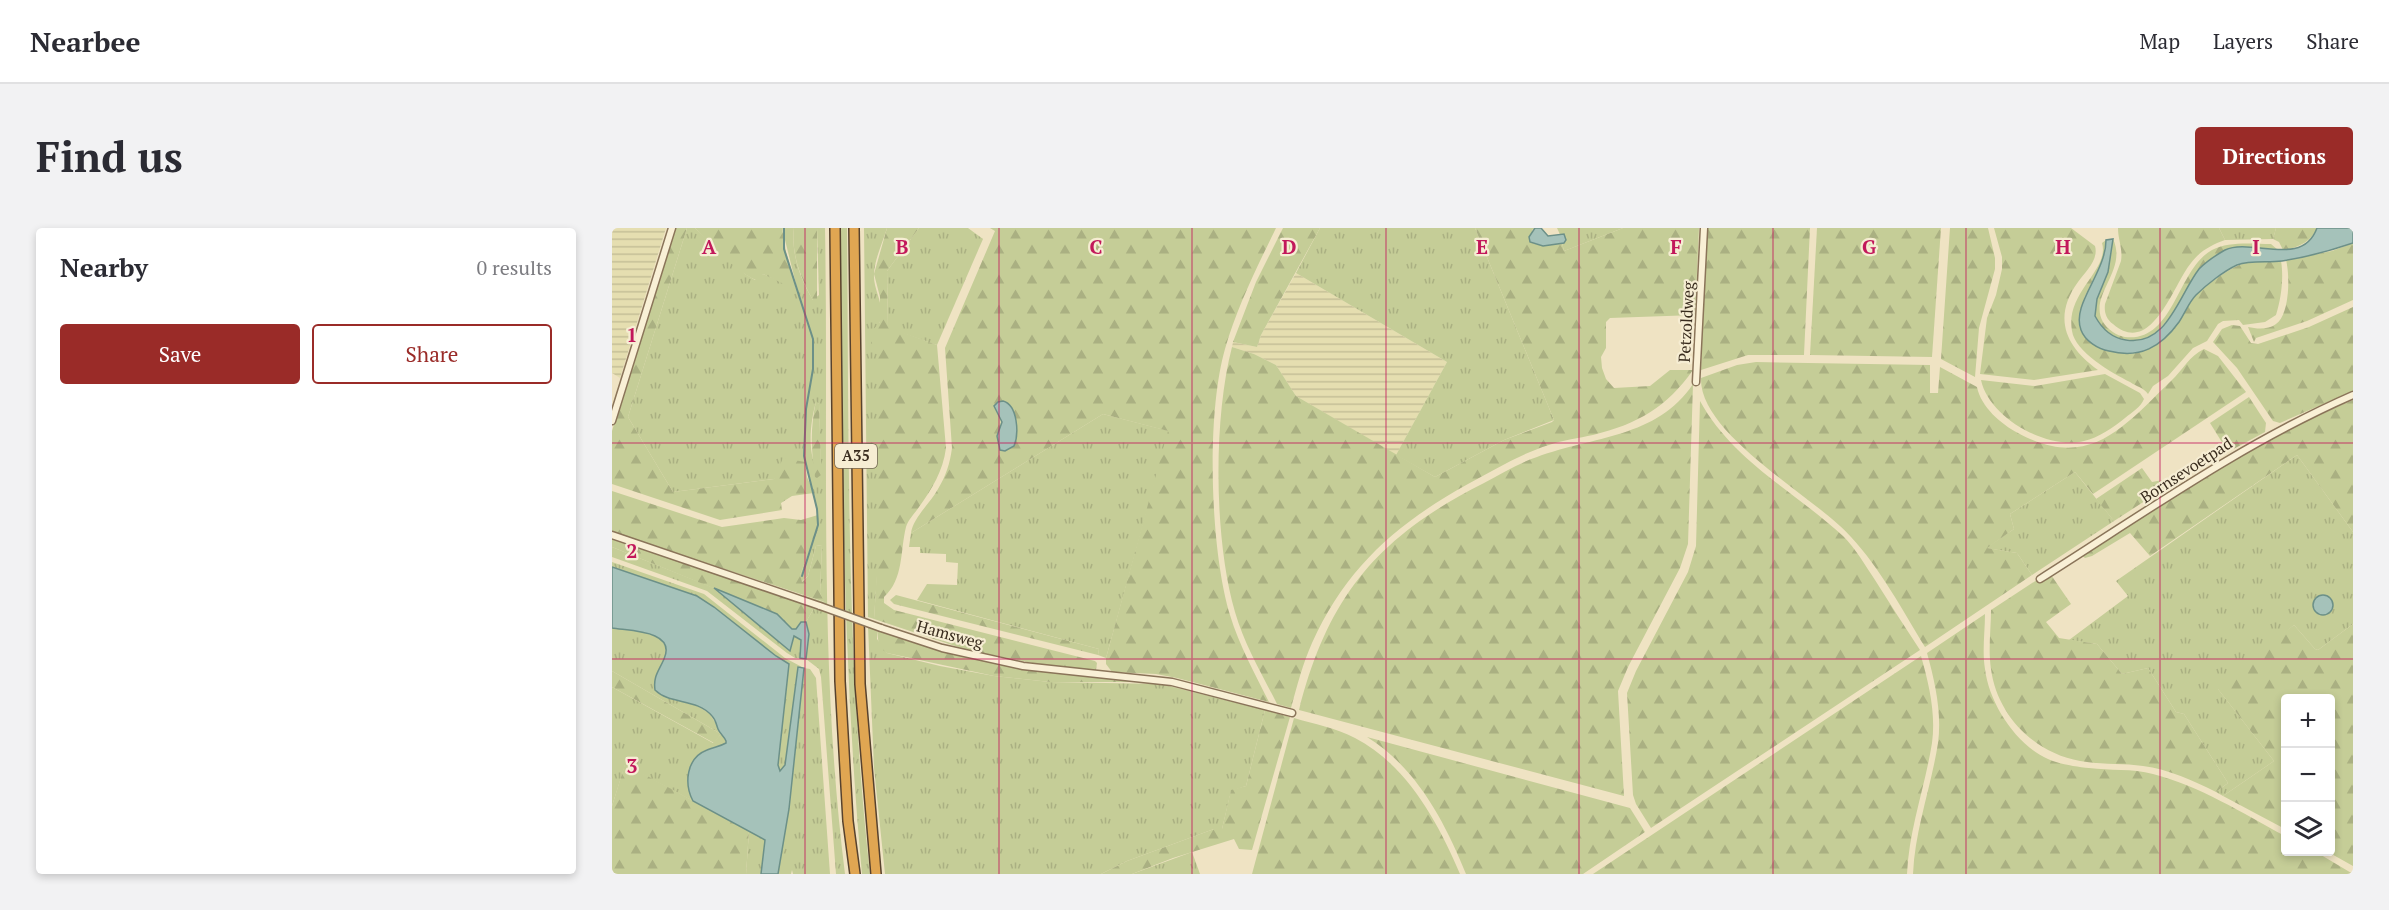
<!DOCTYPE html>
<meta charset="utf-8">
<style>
body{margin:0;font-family:"PT Serif",serif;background:#f2f2f3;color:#2b2b33}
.controls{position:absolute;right:18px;bottom:18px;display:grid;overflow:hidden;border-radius:6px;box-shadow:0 3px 9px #0003}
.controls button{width:54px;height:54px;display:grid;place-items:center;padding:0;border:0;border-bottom:2px solid #e1e1e2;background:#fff;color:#2b2b33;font:30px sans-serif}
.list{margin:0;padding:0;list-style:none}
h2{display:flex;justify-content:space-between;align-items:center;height:78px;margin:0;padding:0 24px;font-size:26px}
h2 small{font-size:20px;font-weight:400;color:#7c7c81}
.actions{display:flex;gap:12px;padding:18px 24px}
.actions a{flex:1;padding:14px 0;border:2px solid #9a2b28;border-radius:6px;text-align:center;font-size:21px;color:#9a2b28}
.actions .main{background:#9a2b28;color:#fff}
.icon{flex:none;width:33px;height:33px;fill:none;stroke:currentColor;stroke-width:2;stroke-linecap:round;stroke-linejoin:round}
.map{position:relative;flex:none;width:1741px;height:646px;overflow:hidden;border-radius:6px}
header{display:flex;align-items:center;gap:36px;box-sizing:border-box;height:84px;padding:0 30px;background:#fff;border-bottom:2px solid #e1e1e2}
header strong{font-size:28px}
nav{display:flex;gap:33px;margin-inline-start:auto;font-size:21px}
.intro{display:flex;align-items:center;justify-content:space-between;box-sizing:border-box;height:144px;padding:0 36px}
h1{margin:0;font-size:42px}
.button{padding:15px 27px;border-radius:6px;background:#9a2b28;color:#fff;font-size:21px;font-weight:700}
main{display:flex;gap:36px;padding:0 36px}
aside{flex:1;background:#fff;border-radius:6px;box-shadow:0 3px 9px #0003}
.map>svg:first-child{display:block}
.farmland{fill:url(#farmland-rules)}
.grass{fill:url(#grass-tufts);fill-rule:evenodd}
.forest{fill:url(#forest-firs);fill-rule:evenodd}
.water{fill:#a5c2ba;stroke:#6c9088;stroke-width:1.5}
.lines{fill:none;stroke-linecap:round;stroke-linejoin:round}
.stream{stroke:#6c9088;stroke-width:2}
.minor-casing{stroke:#8a7459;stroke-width:9}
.highway-casing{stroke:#57422e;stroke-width:12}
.minor{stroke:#f9f0d6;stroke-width:6}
.highway{stroke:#e0a652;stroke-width:9}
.minor-bridge-casing{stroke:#8a7459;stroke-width:9;stroke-linecap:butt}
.minor-bridge{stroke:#f9f0d6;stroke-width:6}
.grid{fill:none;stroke:#c2185b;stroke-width:1.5;stroke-opacity:0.55}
.labels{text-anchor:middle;stroke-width:4.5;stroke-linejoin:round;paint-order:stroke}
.shield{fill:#f6edd3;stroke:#726654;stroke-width:1.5}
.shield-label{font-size:15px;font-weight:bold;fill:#392c1e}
.street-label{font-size:16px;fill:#392c1e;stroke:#f6edd3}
.grid-label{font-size:20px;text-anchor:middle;font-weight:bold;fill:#c2185b;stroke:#f6edd3;stroke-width:4.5;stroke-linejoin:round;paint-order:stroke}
</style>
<header>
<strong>Nearbee</strong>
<nav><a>Map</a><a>Layers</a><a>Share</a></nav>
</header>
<div class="intro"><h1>Find us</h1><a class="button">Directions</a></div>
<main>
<aside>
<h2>Nearby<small>0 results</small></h2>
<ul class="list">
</ul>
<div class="actions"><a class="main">Save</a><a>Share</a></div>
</aside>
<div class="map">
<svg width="1741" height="646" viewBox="0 0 1741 646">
<defs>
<pattern id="farmland-rules" width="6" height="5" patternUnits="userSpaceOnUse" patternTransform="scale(1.5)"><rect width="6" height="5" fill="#e5deb0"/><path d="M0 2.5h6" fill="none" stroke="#c5bf97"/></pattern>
<pattern id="grass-tufts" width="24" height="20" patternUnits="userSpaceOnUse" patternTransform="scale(1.5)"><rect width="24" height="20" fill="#c5cd97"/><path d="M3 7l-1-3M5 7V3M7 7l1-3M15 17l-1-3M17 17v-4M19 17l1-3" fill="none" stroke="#aab082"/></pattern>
<pattern id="forest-firs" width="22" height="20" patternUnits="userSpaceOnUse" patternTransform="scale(1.5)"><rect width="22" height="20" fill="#c5cd97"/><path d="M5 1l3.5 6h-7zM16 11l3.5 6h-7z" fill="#aab082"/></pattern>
</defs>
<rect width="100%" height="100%" fill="#efe3c3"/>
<g class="farmland">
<path d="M0 0H54L8 150 0 145Z"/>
<path d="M684 45 835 134 784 227 684 168 664 137 642 126 620 119 621 114 645 119 649 107Z"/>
</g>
<g class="grass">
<path d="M75 0H83L133 46 143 52 151 46 185 60 170 0H182C179 25 188 51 201 72L207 67 205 0H213C217 215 206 432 233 646H224L209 449 207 441 194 431 197 406 194 394 202 380 192 377 191 367 212 374 208 365 210 317 204 318 196 348 189 354 188 347 206 302V287L193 234 162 251 61 264 16 189ZM204 174 207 176 209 247C194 230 198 195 204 174Z"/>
<path d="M227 0H235C237 215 234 432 258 646H250C230 431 230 216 227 0Z"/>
<path d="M252 0H275C271 14 262 32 262 47 261 63 276 81 266 98V333L262 391 256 389Z"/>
<path d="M307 0H356L371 11 325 117 276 100 275 43Z"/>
<path d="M708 0H863L942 192 892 212 823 249 784 227 835 134 684 45Z"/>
<path d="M945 0H1011L952 23 950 15H952Z"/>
<path d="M1607 0H1664L1661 11 1613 12Z"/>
<path d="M491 186 557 203 494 430 486 427 487 421 305 372 315 356 345 357 346 335 334 334V326L308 325V319H297L299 305Z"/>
<path d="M1685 227 1741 304V396L1706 422 1703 421 1682 397 1606 461 1662 533 1611 568 1604 564 1616 555 1572 486 1564 484 1536 440 1510 446 1485 416 1457 412 1516 368 1504 353Z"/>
<path d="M1463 244 1502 293 1420 347 1405 325 1374 320 1402 301 1398 286Z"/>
<path d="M0 319 102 360 177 422 182 407 190 412 188 430H183L175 425 95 363 0 329Z"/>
<path d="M0 334 92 366 173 430 190 439H186L173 537 170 543H168L166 537 177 436 164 428 102 379 85 368 0 339Z"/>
<path d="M256 398 265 402V411L275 425 328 438 382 448 438 454 549 456 653 482 634 558 619 563 610 601H602L515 633 489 646H273L262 540Z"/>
<path d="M0 400C17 403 64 402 52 431 47 442 41 448 43 462L63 472 80 475 97 485 113 509 114 515C105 520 93 520 86 527 75 538 74 559 81 573L13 537 0 578V459L101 515 109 506 0 443Z"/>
<path d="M192 440 198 441 204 450 218 646H181L180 642 179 646H166L177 581Z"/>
<path d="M137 603 153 612 149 646H134Z"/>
<path d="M580 624 588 646H520Z"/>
</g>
<g class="forest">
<path d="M63 0H75L16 189 61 264 162 251 171 230 193 234 195 249 202 265 180 268 169 275 170 282 108 292 0 256V203Z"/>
<path d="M83 0H170L174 24 185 60 174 57 151 46 147 53C127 48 99 15 83 0Z"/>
<path d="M182 0H205V73L201 72 199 69C188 48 179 25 182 0Z"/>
<path d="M275 0H307L275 43 276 99 325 117 334 220C331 243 320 261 307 279 303 285 296 292 294 299 288 323 292 351 272 369V375L282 382 483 433 485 435 484 442 431 437 355 422 262 391C269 301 264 211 265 121L259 118V104L268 94V69L262 46Z"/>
<path d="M378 0H664C645 39 625 79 613 121 594 187 598 321 618 387 627 417 643 446 657 474L565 450 544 446 500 444 494 436V430L556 203 491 186 299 305C301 290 319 274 326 261 334 248 338 235 340 220L333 120 383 3ZM388 191 402 218 388 222C382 211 391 202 388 191Z"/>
<path d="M671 0H708L649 107 645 119 621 114 644 54Z"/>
<path d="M863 0H923L920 2 931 18 950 15 952 23 1011 0H1087L1083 87 998 90 994 94V120L989 129 990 140 994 151 1002 160 1038 158 1058 142H1081C1055 179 1026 196 981 207 967 210 951 212 937 217 908 226 882 242 856 256 784 296 734 340 700 415 691 435 685 458 679 480L665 476C650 446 632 416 623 384 602 312 601 192 620 119L642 126 664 137 684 168 823 249 892 212 940 194 942 192Z"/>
<path d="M1094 0H1198L1192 127H1136L1089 142Z"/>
<path d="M1205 0H1329L1320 129 1198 127Z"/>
<path d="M1338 0H1376L1383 30V41L1367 100 1363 149 1329 131Z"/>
<path d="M1382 0H1459L1483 18C1487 32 1473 44 1466 54 1440 90 1454 119 1486 142L1422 152 1368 146 1375 90 1384 67 1390 41V29Z"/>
<path d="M1506 0H1607L1613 12C1599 17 1588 23 1579 35 1562 55 1540 130 1501 96 1494 91 1492 84 1493 76L1509 33C1511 21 1506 12 1506 0Z"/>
<path d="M1664 0H1705C1699 14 1686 20 1671 22L1667 14 1661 11Z"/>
<path d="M1501 11C1516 43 1476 67 1491 94 1495 101 1505 108 1513 109 1562 115 1565 41 1600 22 1617 13 1640 16 1659 16L1666 22 1614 21 1588 40 1564 82 1543 106 1529 113 1503 110 1493 103 1483 88 1485 71 1496 44Z"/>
<path d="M1494 12 1491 32 1472 70 1469 103C1487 129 1528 132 1551 111 1565 98 1572 79 1585 66 1595 56 1610 46 1623 39 1635 32 1654 34 1669 33 1672 50 1669 71 1664 87L1653 94 1631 97 1627 92 1611 93 1606 96 1595 113 1581 120 1556 148 1541 158 1536 166C1531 159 1525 159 1518 154 1500 145 1463 124 1460 103 1453 64 1498 42 1490 15Z"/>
<path d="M1741 15V72L1695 93 1644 110 1642 114 1636 99C1645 101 1656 102 1664 96 1678 86 1678 47 1674 32L1720 23Z"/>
<path d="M1741 79V163L1668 195 1661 193 1625 140 1601 114 1610 101 1620 97 1628 98 1639 115 1646 116 1697 99Z"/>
<path d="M1592 121 1606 128 1634 164 1481 266 1463 244 1398 286 1402 301 1375 320 1405 325 1420 347 1313 419C1291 383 1268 340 1239 309 1204 269 1087 207 1089 150L1125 137 1144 134 1318 137V165H1326L1328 139 1365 159C1369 179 1389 196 1406 205 1478 244 1512 198 1559 153 1571 142 1577 128 1592 121Z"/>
<path d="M1493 146 1528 165 1532 171C1529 179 1520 184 1513 190 1502 199 1486 210 1472 213 1435 222 1377 190 1369 152L1423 158Z"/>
<path d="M1081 156 1076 316 1068 340 1016 439 1006 463 1012 568 687 482C716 367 767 308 872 255 889 246 907 235 925 229 981 208 1045 210 1081 156Z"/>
<path d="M1637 169 1654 195 1653 204 1616 224 1598 195Z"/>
<path d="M1741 172V304L1685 227 1538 328 1518 305 1480 328 1473 330 1467 325C1554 267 1645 213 1741 172Z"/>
<path d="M204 173 207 176 209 237V247L205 250 203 249C199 221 198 202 204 173Z"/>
<path d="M1088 173C1121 233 1182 263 1231 308 1244 321 1253 337 1263 352 1278 376 1293 399 1308 422L1039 600 1024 576 1021 567 1015 465 1024 443 1076 344 1084 318Z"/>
<path d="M1530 240 1540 254 1551 252 1556 258 1502 293 1484 271Z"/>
<path d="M0 263 110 299 172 290 189 292 206 287V302L188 347 190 354 196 348 204 318 210 317 208 365 213 374 0 304Z"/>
<path d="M0 310 202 380 194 394H189L184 401H180L165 386 0 319Z"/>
<path d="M1437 344 1459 376 1434 394 1447 410 1485 416 1510 446 1536 440 1564 484 1572 486 1616 555 1604 564C1582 553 1556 541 1531 538 1511 535 1489 537 1468 533 1422 525 1385 487 1379 441 1376 422 1379 401 1379 382Z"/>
<path d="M284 367 487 421 486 427 282 376 278 372Z"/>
<path d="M1373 386C1373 404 1370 423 1373 441 1377 475 1404 517 1436 531 1447 536 1465 539 1477 540 1498 543 1520 540 1541 546 1588 558 1630 585 1673 608L1674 624H1704L1741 646H1301C1303 601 1319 560 1326 515 1330 485 1323 454 1315 425Z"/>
<path d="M1741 396V638L1716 624H1718V470H1674L1673 601 1611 568 1662 533 1602 456 1682 397 1703 421 1706 422Z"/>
<path d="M265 402C303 414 340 426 379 434 430 445 482 449 534 454H438L382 448 275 425 267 419Z"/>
<path d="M1309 428C1317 456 1324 486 1320 515 1313 559 1297 601 1295 646H981Z"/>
<path d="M0 443 109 506 102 515 0 459Z"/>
<path d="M653 482 678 489 640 622 627 621 622 611 561 630 520 646H489L515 633 602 601H610L619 562 634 558Z"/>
<path d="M682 490C702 496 724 500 743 510 795 537 826 594 848 646H640Z"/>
<path d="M755 509 1018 580 1033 604 971 646H854C833 594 804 539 755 509Z"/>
<path d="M13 536 137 603 134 646H0V578Z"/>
</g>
<g class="water">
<path d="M923 0H929L936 8 952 6 954 12 952 15 931 18 918 14 917 9Z"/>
<path d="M1705 0H1741V15C1718 23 1695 29 1670 33 1656 35 1639 32 1625 37 1612 43 1594 57 1584 67 1577 74 1573 85 1567 94 1549 119 1528 131 1497 123 1486 121 1473 113 1469 102 1459 76 1494 45 1494 12L1501 11 1496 44 1485 71 1483 88C1490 101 1499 110 1514 112 1555 119 1567 67 1587 41 1593 35 1606 26 1613 22 1639 9 1690 41 1705 0Z"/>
<path d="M391 173C406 177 407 206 402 218L393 223 388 222 385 208 390 194 382 178 386 174Z"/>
<path d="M0 339 85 368 102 379 164 428 177 436 166 537 168 543 173 537 186 439 192 440 177 581 166 646H149L153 612 81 573C72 556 74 530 95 522 101 519 107 519 114 515V513C112 508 108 506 106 501 104 496 104 492 100 488 85 470 58 477 43 462 41 448 47 443 52 431 65 402 16 403 0 400Z"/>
<path d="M102 360 165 386 180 401H184L189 394H194L197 406 194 431 188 430 189 412 182 408 178 423Z"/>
<circle cx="1711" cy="377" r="10"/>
</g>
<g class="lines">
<path class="stream" d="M172 0V21L201 111V141L194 181 192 228 205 281 206 297 190 348"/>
<g class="minor-casing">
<g id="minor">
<path d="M1084 154 1092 0"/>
<path d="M0 193 60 0"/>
<path d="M0 307 208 378"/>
<path d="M1428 351C1531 286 1629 216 1741 167"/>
<path d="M269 400 330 420 411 438 560 454 680 485"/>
</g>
</g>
<g class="highway-casing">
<g id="highway">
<path d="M223 0 228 453 236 593 243 646"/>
<path d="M242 0 248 456 264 646"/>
</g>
</g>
<use href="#minor" class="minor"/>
<use href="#highway" class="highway"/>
<g class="minor-bridge-casing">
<path id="minor-bridge" d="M208 378 269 400"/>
</g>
<use href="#minor-bridge" class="minor-bridge"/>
</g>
<path class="grid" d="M193 0V646M387 0V646M580 0V646M774 0V646M967 0V646M1161 0V646M1354 0V646M1548 0V646M0 215H1741M0 431H1741"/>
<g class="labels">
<rect class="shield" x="223" y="216" width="42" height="24" rx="4.5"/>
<g class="shield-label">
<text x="244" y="233">A35</text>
</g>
<g class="street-label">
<text transform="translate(1074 94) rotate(-87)" y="6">Petzoldweg</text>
<text transform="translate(1574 242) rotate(-33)" y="6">Bornsevoetpad</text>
<text transform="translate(338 406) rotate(15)" y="6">Hamsweg</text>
</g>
</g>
<g class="grid-label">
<text x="97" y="26">A</text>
<text x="290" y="26">B</text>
<text x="484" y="26">C</text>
<text x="677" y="26">D</text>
<text x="870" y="26">E</text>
<text x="1064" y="26">F</text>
<text x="1257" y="26">G</text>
<text x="1451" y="26">H</text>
<text x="1644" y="26">I</text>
<text x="20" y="114">1</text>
<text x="20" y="330">2</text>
<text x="20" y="545">3</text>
</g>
</svg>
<div class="controls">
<button>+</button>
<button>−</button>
<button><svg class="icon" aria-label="layers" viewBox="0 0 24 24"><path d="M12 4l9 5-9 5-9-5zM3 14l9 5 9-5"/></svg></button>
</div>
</div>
</main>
